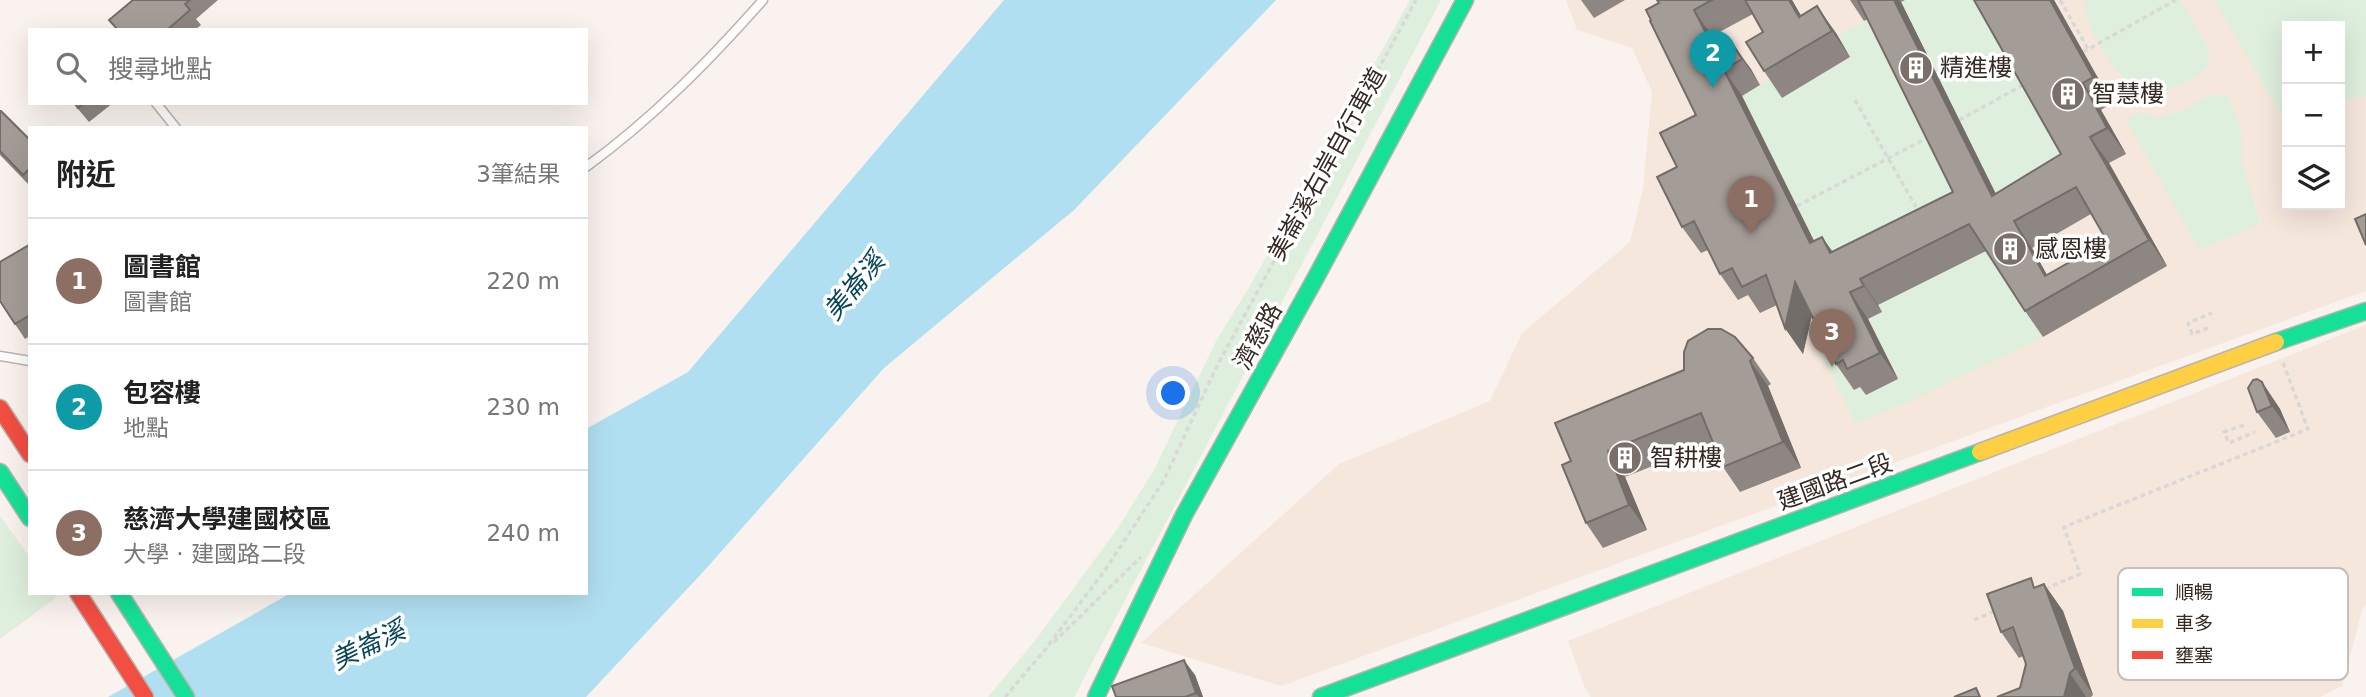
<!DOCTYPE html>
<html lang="zh-TW">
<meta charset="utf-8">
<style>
body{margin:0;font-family:"DejaVu Sans","Noto Sans TC",sans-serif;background:#f6f6f6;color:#222}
.controls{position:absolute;right:21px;top:21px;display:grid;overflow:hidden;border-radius:0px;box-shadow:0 7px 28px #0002}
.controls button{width:63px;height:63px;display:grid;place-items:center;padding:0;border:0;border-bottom:2px solid #e0e0e0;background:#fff;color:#222;font:35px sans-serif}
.you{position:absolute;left:1174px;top:394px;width:24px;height:24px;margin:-18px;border:5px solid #fff;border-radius:50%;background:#1a73e8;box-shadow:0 0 0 10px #1a73e833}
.badge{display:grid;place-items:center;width:46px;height:46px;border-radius:50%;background:#7a6f69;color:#fff;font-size:23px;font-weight:700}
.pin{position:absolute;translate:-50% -58px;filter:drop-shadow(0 2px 4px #0008)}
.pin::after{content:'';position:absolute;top:37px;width:24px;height:21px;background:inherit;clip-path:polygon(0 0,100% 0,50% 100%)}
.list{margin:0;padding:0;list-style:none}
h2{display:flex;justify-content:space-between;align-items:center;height:91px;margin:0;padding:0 28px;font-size:30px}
h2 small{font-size:23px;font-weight:400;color:#767676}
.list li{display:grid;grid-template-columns:46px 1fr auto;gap:21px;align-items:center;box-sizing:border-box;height:126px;padding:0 28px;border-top:2px solid #e0e0e0}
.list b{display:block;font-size:26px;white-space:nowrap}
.list p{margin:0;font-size:23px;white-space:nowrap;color:#767676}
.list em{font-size:23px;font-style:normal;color:#767676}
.icon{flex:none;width:38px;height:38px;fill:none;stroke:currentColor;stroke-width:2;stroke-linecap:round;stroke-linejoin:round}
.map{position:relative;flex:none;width:2366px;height:697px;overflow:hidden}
.search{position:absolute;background:#fff;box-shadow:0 7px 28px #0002;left:28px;top:28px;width:560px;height:77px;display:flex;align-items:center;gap:18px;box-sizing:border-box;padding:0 24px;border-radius:0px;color:#767676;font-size:26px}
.panel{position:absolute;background:#fff;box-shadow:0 7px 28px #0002;left:28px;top:126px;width:560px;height:469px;border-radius:0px}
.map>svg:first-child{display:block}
.education{fill:#f6e7dd;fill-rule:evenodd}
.green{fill:#dfefdd}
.water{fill:#b1dff2}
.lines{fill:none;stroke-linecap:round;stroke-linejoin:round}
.lane-casing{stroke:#bbb3ae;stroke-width:11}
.fast-casing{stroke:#bbb3ae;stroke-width:19}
.slow-casing{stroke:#bbb3ae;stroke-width:19}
.jam-casing{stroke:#bbb3ae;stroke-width:19}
.path{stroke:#dad8d7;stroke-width:3.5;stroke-dasharray:5 3.5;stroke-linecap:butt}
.lane{stroke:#fefdfc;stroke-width:8}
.fast{stroke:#16e098;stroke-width:16}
.slow{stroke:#ffcf43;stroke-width:16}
.jam{stroke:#f24e42;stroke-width:16}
.wall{fill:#8d8682;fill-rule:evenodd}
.shaded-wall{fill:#736d6a}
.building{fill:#a49c97;stroke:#736d6a;stroke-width:2;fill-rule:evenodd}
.labels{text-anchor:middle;stroke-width:7;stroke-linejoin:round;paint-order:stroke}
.poi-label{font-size:24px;fill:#352922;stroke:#fff;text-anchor:start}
.street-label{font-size:24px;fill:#352922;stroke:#fff}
.water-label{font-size:26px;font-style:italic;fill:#074559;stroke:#fff}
.key{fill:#fff;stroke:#c2bfbd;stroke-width:2}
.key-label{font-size:19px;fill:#352922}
</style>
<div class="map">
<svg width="2366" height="697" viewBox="0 0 2366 697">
<rect width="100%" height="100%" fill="#f9f2ee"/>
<g class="education">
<path d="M1566 0H2366V291L1281 686 1141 643 1339 464 1490 401 1522 333 1630 242 1643 188 1652 92 1632 48 1577 30ZM2287 26H2340V205H2287Z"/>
<path d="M2366 325V605L2363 607 2342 686 2320 697H1591L1585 688 1568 641Z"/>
</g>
<g class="green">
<path d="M1410 0H1441L1074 697H988L1034 642 1118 528 1154 470 1216 341 1250 286Z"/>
<path d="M1905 0H1978L2079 180 2010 223 1901 2Z"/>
<path d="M2084 0H2180L2208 48 2209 64C2193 84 2155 102 2131 84 2107 65 2087 30 2084 0Z"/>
<path d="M2214 0H2366V96L2340 101V26H2287V112L2280 113Z"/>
<path d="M1872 17 1981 237 1828 269 1742 96 1771 79 1783 97 1850 58 1837 36Z"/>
<path d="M2209 95H2228L2241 127 2242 162 2260 224 2199 250 2126 120 2139 112 2157 119 2183 110Z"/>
<path d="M1988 250 2043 337 1913 400 1855 423 1823 358 1805 331 1802 322 1816 314 1854 390 1861 386 1894 381 1895 383 1899 381 1868 319 1882 312 1878 305Z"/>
<path d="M0 516 30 558V593H54L57 597 0 639Z"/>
</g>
<path class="water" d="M1004 0H1276L1074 210 884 368 703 572 586 697H108L291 593H586V429L688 372Z"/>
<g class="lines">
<g class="lane-casing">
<g id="lane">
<path d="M156 103 176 128"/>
<path d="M586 167C652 119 709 61 763 0"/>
<path d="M0 356 30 361"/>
</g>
</g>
<g class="fast-casing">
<g id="fast">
<path d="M2276 342 2366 311"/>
<path d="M0 472 30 518"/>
<path d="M119 593 186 697"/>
<path d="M1096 697 1184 515 1315 279 1465 0"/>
<path d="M1321 697 1980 452"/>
</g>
</g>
<g class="slow-casing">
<path id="slow" d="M1980 452 2276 342"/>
</g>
<g class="jam-casing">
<g id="jam">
<path d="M0 408 30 454"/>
<path d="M78 593 145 697"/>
</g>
</g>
<g class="path">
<path d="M2060 0 2088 49"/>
<path d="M2083 52 2176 0"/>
<path d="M1855 100 1916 207"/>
<path d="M1959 120 2025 84"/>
<path d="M1797 206 1929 137"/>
<path d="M2208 328 2192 334 2188 323 2212 313"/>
<path d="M2244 425 2224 432 2229 443 2255 432"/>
<path d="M2045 589 2080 574 2064 527 2308 429 2282 360"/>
<path d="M1974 620 1997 610"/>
<path d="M1054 642 1141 557"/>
<path d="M1005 697 1044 651 1103 573 1163 482 1217 366 1416 0"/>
</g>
<use href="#lane" class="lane"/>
<use href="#fast" class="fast"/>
<use href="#slow" class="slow"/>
<use href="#jam" class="jam"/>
</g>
<g class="wall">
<path d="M133 0H218L196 19 201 25 195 30H117L109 20Z"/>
<path d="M1581 0H1625L1594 18Z"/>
<path d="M1657 0H1792L1801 16 1836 33 1850 57 1782 98 1764 71 1763 32 1753 14 1712 36 1720 51 1732 43 1760 85 1742 96 1814 241 1822 237 1833 252 1953 192 1868 19 1864 21 1850 0H1905L1901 2 1996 194 2061 154 2054 0 2112 103 2101 110 2126 154 2109 163 2167 266 2043 337 2025 311 1986 251 1878 305 1882 312 1868 319 1898 379 1866 395 1860 387 1854 390 1836 364 1812 316 1803 354 1785 328 1777 305 1760 313 1748 295 1738 300 1720 274 1708 250 1701 253 1682 227 1677 167 1696 115 1651 20 1659 3ZM2091 214 2107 241 2047 275 2032 248Z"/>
<path d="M73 103H113L89 122Z"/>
<path d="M0 111 30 140V186L0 155Z"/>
<path d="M30 246V336L25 339 15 324Z"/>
<path d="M1753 358 1771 384 1768 386 1801 468 1740 492 1723 467 1713 442 1625 477 1647 530 1603 548 1586 523 1571 461 1684 370Z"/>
<path d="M2262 382 2280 409 2290 432 2276 438 2257 412Z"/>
<path d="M2044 584 2063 611 2093 695 2091 697H1997L2020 688 2026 664 2023 656 2019 658 2001 632 2037 587Z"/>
<path d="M1195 675 1203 697H1116Z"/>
</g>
<g class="shaded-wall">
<path d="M1789 0H1792L1817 43 1799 17Z"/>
<path d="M1894 0H1899L1901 2 2010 223 1992 196Z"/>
<path d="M2050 0H2054L2112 103 2093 77Z"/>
<path d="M1817 6 1836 33 1850 57 1832 31Z"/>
<path d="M1694 10 1712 36 1728 67 1716 53Z"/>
<path d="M1732 43 1751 69 1760 85 1742 59Z"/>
<path d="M1724 70 1742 96 1828 269 1810 243Z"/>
<path d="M2083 83 2101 110 2126 154 2107 128Z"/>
<path d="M2090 137 2109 163 2167 266 2149 240Z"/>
<path d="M2014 221 2032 248 2057 293 2045 276Z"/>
<path d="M1822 237 1840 263 1830 253Z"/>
<path d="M1860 279 1878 305 1882 312 1864 286Z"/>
<path d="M1795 282 1813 308 1803 354 1785 328Z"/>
<path d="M1850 292 1868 319 1898 379 1880 353Z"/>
<path d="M1750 361 1768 386 1801 468 1783 442Z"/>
<path d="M2262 382 2280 409 2290 432 2272 406Z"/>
<path d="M1608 451 1625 477 1647 530 1629 505Z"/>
<path d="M2044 584 2063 611 2093 695 2075 668Z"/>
<path d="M1184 660 1195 675 1203 697H1199L1196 693Z"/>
<path d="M2070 673 2086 697H2064Z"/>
</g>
<g class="building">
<path d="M133 0H190L185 4 190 10 167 30H118L109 20Z"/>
<path d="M1657 0H1712L1694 10 1716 53 1732 43 1742 59 1724 70 1810 243 1822 237 1830 253 1953 192 1858 0H1894L1992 196 2061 154 1974 0H2050L2093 77 2083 83 2107 128 2090 137 2149 240 2025 311 1969 224 1860 279 1864 286 1850 292 1880 353 1847 369 1843 360 1836 364 1795 282 1785 328 1766 275 1742 287 1732 268 1720 274 1694 221 1682 227 1657 177 1677 167 1660 133 1696 115 1650 21 1651 20 1646 10 1659 3ZM2076 187 2107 241 2045 276 2014 221Z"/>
<path d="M1745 0H1789L1799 17 1817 6 1832 31 1764 71 1746 42 1763 32Z"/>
<path d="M75 103H84L78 108Z"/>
<path d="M0 111H1L30 140V168L23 175 0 151Z"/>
<path d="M2366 214V245L2355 219Z"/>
<path d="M29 245 30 246V315L15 324 0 301V262Z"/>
<path d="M1708 329H1721L1735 337 1753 358 1750 361 1783 442 1723 467 1701 413 1608 451 1629 505 1586 523 1562 465 1571 461 1555 423 1684 370V352L1688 341Z"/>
<path d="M2257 379 2262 382 2272 406 2257 412 2248 388 2253 380Z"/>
<path d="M2031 578 2034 588 2044 584 2075 668 2070 673 2064 697H1997L2020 688 2026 664 2013 627 2001 632 1987 594Z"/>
<path d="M1184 660 1196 693 1185 697H1116L1112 686Z"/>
<path d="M1976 688 1980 697H1954Z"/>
</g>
<defs>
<g id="building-disc" transform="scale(1.75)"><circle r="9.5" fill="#7a6f69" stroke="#fff"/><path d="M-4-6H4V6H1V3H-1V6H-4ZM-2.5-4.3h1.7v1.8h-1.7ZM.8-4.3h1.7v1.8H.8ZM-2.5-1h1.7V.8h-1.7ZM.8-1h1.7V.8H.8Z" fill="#fff"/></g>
</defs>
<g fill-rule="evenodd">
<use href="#building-disc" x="1916" y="68"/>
<use href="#building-disc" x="2068" y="94"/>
<use href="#building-disc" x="2010" y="249"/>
<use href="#building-disc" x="1625" y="458"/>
</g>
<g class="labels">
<g class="poi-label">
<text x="1940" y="76">精進樓</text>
<text x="2092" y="102">智慧樓</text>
<text x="2035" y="257">感恩樓</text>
<text x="1650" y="466">智耕樓</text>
</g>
<g class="street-label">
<text transform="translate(1327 164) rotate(-61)" y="8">美崙溪右岸自行車道</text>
<text transform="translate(1258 336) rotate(-61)" y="8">濟慈路</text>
<text transform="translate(1835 482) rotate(-20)" y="8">建國路二段</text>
</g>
<g class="water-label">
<text transform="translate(854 286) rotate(-50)" y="9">美崙溪</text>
<text transform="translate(368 645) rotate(-26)" y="9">美崙溪</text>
</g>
</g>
<rect x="2118" y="568" width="230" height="112" rx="10" class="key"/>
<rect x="2132" y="588" width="31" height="8" fill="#16e098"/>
<rect x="2132" y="619" width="31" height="9" fill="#ffcf43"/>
<rect x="2132" y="651" width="31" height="8" fill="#f24e42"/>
<g class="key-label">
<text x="2175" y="599">順暢</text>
<text x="2175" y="630">車多</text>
<text x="2175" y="662">壅塞</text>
</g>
</svg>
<div class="controls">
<button>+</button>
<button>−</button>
<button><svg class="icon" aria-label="layers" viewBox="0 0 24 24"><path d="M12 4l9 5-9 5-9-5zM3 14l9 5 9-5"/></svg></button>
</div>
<div class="you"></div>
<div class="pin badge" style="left:1751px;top:234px;background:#8d6e63">1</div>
<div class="pin badge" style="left:1713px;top:88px;background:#0f9aa8">2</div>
<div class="pin badge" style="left:1832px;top:367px;background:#8d6e63">3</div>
<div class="search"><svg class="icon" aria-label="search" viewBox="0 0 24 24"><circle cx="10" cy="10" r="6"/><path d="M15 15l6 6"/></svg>搜尋地點</div>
<section class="panel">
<h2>附近<small>3筆結果</small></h2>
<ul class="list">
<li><span class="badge" style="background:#8d6e63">1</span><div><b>圖書館</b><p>圖書館</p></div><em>220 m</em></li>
<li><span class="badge" style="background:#0f9aa8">2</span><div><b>包容樓</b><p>地點</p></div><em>230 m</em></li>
<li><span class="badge" style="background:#8d6e63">3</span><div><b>慈濟大學建國校區</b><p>大學 · 建國路二段</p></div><em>240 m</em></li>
</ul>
</section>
</div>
